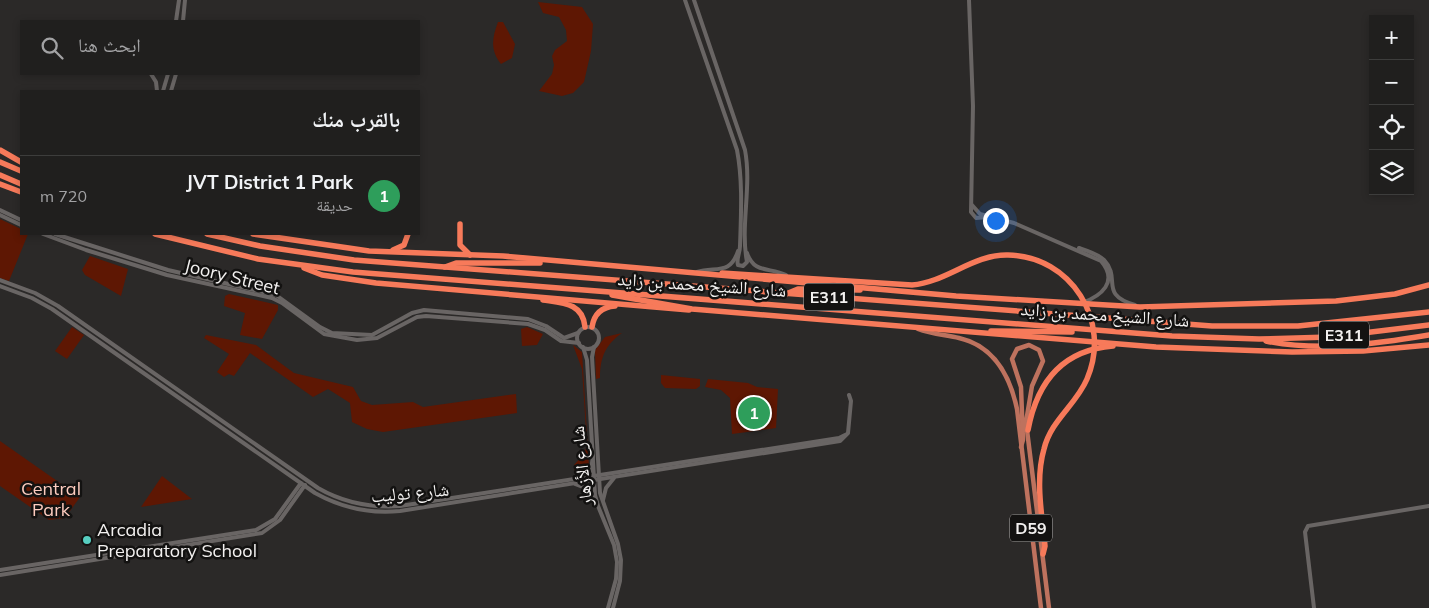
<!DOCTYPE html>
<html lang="ar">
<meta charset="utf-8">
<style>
body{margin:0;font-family:Mulish,"Noto Naskh Arabic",sans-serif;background:#2d2c2b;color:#f1f3f6;direction:rtl}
.controls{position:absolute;right:15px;top:15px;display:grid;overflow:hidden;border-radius:0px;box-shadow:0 2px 8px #0003}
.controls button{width:45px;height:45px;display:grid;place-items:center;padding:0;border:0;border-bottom:1px solid #3d3d3c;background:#201f1e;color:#f1f3f6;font:25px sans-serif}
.you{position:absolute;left:995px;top:220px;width:18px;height:18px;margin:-12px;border:4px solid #fff;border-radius:50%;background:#1a73e8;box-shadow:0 0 0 8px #1a73e833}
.badge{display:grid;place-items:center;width:32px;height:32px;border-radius:50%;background:#bca0f2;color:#fff;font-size:16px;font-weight:700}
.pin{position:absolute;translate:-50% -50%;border:2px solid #fff;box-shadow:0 1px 5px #0006}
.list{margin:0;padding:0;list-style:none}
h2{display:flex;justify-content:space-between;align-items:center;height:65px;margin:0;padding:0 20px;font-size:21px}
h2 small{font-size:16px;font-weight:400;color:#a2a2a4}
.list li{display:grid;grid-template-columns:32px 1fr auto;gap:15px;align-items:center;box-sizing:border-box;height:80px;padding:0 20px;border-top:1px solid #3d3d3c}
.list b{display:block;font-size:19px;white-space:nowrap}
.list p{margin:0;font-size:16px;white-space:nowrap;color:#a2a2a4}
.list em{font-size:16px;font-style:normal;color:#a2a2a4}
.icon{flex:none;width:28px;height:28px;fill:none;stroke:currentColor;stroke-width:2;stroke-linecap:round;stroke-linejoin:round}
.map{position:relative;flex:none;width:1429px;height:608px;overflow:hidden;direction:ltr}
.search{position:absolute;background:#201f1e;box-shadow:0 2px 8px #0003;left:20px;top:20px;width:400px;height:55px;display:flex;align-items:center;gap:12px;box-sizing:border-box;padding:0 18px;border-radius:0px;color:#a2a2a4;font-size:19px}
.panel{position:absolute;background:#201f1e;box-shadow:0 2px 8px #0003;left:20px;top:90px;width:400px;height:145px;border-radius:0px;direction:rtl}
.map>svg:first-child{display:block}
.green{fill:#5e1703}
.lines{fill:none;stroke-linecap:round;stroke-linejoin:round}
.tertiary{stroke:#696564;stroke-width:4}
.primary{stroke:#be725e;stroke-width:4.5}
.motorway{stroke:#f77a5a;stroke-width:5.5}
.poi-dot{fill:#57cec1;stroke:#131211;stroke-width:2}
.labels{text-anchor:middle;stroke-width:5;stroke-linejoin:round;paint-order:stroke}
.shield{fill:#131211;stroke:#b0aead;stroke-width:1}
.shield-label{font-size:16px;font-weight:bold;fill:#f3f1f0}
.street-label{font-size:18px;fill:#f3f1f0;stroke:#131211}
.park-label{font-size:18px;fill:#feccbf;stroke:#131211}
.poi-label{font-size:18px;fill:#f3f1f0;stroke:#131211;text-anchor:start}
</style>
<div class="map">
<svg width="1429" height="608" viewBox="0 0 1429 608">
<rect width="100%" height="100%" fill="#2b2928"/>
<g class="green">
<path d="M538 2 582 7 593 24 591 51 584 82 573 93 562 96 539 91 552 74 554 65 552 56 555 50 567 41 566 30 559 17 543 13Z"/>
<path d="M498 22H503L515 44 512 58 501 64C490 50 492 38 498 22Z"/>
<path d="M0 219 21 229V234H28L9 281 0 278Z"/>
<path d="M90 256 128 269 121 296 85 275 82 270Z"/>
<path d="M229 294 278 305V310L262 339 240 335 245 313 224 306 225 296Z"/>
<path d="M72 327 84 335 67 359 55 351Z"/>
<path d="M527 327 543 334 537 345 522 346 521 329Z"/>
<path d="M622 333C605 345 600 358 600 378L596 379 595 350 605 337Z"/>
<path d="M206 335 256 345 294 373 353 387 361 401 372 405 413 402 423 407 516 394 517 413 383 432 367 429 352 422 350 403 328 389 313 397 250 353 234 376 229 374 224 377 217 372 229 354 204 338Z"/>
<path d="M573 345 582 352 589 467 587 471 575 473 574 465 584 454 587 445 582 369Z"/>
<path d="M661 375 700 379V386L696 389 665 388 661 383Z"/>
<path d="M708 379 748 383 757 387 778 389 776 428 732 434 730 398 721 390 705 387Z"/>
<path d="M0 441 80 497 65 518 49 520 0 486Z"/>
<path d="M162 476 192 499 141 507Z"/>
</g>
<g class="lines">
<g class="tertiary">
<path d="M685 0 737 150C743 181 741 215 740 246 740 253 736 259 738 265L743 266 747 262C740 226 752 187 745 150L694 0"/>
<path d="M969 0 973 106 971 212 976 218 988 217"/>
<path d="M176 21 179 0"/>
<path d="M183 21 185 0"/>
<path d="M151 74 156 82 157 91"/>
<path d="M163 91 168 74"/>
<path d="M171 91 176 74"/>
<path d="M972 205 980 214 1014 223 1101 261C1119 282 1101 296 1082 303"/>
<path d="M0 210 21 220"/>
<path d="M0 215 21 225"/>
<path d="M43 234 86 250 167 275 272 298 282 303 324 334 357 340 377 338 417 317 426 316 528 324 545 330 561 341 579 343"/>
<path d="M55 234 168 270 276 295 320 327 332 333 372 335 412 313 424 310 528 319 546 326 564 338 578 333"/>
<path d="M1079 248C1088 251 1098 254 1104 260 1122 279 1098 294 1135 305"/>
<path d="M747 253C754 274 770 267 786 275"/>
<path d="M697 272C715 266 730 276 738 251"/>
<path d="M0 280 35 293 58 306 318 488C344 503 371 508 400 506L839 438 845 435"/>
<path d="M0 286 32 298 52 309 315 493C342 508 370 514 400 511L840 441 848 433 851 401 849 395"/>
<circle cx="588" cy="338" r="11"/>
<path d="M583 347 587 360 595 495 598 506 614 545 617 562 616 579 608 608"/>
<path d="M594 347 592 357 600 493 618 544 621 560 620 581 613 608"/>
<path d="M587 476 591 470 593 456"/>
<path d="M575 484 588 489 595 499"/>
<path d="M603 500 606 488 614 478"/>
<path d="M0 570 256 530 275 519 301 483"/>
<path d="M0 575 262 533 280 520 305 485"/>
<path d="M1314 608 1305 532 1308 526 1429 506"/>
</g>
<g class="primary">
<path d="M918 329C931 334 946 335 959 338 994 346 1010 376 1017 409L1041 608"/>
<path d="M1021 447 1023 440 1021 387 1012 359 1017 349 1029 345 1039 350 1043 361 1032 386 1026 422 1049 608"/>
</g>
<g class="motorway">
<path d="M0 150 21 162"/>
<path d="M0 162 21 171"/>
<path d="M0 175 21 184"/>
<path d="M0 184 21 192"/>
<path d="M460 224V245L470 255"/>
<path d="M155 234 258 259 353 272 1172 336 1259 339 1330 337 1429 325"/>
<path d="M207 234 260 246 354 260 1212 326H1298L1429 312"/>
<path d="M253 234 369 251 503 256 956 296 1140 307 1336 301 1395 294 1429 285"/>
<path d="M393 250 404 245 408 234"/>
<path d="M445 267 456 263H540"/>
<path d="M304 268 322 275 376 283 689 310"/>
<path d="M722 273 912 285C947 282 973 254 1008 255 1071 256 1112 321 1087 379 1076 405 1051 420 1044 449 1035 480 1042 515 1045 546L1043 554"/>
<path d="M786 294 798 289 860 290"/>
<path d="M612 295 692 309 1156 347 1292 352 1363 351 1429 345"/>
<path d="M543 300C563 303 583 303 585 327"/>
<path d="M592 327C594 314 601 307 615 306"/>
<path d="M991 331 1072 332"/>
<path d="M1266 341C1319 352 1376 344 1429 335"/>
<path d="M1028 430C1037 382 1062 350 1113 346"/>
</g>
</g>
<circle class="poi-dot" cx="87" cy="540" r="5"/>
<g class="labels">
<g class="shield">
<rect x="804" y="283.5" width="50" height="27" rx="4"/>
<rect x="1319" y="321.5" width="50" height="27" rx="4"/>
<rect x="1010" y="514.5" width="42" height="27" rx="4"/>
</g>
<g class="shield-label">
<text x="829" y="303">E311</text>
<text x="1344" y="341">E311</text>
<text x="1031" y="534">D59</text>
</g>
<g class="street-label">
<text transform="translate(232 277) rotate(14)" y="6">Joory Street</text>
<text transform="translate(702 285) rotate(4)" y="6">شارع الشيخ محمد بن زايد</text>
<text transform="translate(1105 315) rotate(4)" y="6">شارع الشيخ محمد بن زايد</text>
<text transform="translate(582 466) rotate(-96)" y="6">شارع الأزهار</text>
<text transform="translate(410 493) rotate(-5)" y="6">شارع توليب</text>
</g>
<g class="park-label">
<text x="51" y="495">Central<tspan x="51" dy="21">Park</tspan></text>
</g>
<g class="poi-label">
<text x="97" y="536">Arcadia<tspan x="97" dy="21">Preparatory School</tspan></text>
</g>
</g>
</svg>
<div class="controls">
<button>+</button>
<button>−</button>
<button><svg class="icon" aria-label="locate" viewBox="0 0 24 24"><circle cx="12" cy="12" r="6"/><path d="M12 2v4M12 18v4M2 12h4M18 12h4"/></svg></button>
<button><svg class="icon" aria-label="layers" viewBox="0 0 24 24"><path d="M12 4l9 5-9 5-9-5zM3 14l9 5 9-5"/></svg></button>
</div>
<div class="you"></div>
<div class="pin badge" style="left:754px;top:413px;background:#2e9e5b">1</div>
<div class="search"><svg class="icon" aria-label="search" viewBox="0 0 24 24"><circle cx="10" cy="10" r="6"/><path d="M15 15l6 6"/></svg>ابحث هنا</div>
<section class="panel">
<h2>بالقرب منك<small></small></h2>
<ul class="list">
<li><span class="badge" style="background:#2e9e5b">1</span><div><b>JVT District 1 Park</b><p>حديقة</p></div><em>720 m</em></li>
</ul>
</section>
</div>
